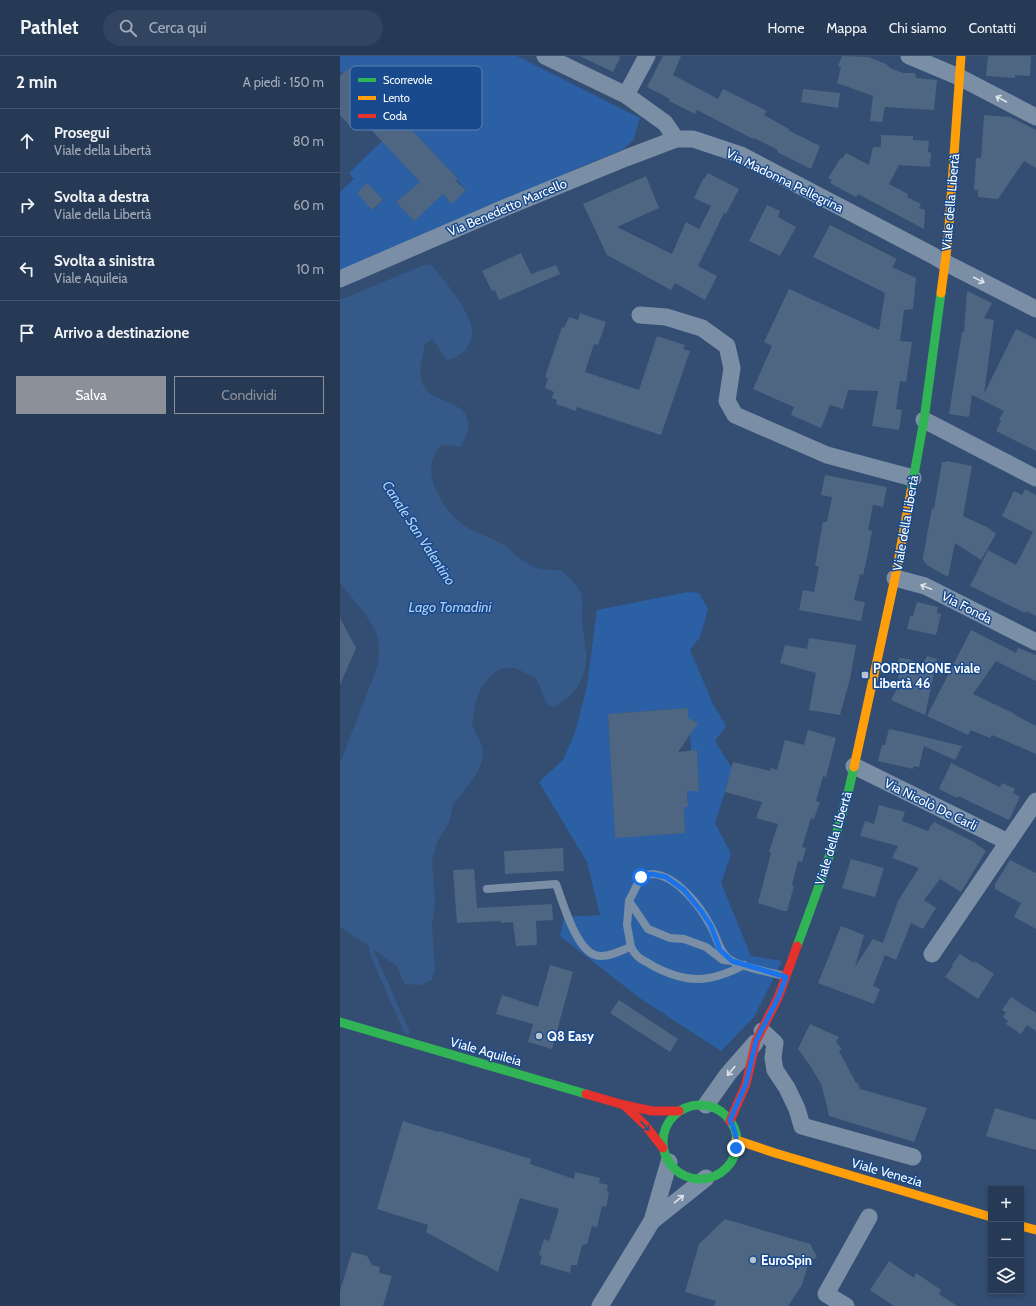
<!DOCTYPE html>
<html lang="it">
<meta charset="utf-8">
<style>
body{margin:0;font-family:Cabin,sans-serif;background:#324560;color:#f1f3f6}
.controls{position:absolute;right:12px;bottom:12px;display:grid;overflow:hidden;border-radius:0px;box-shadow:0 2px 6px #0003}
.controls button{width:36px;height:36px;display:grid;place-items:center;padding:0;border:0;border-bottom:1px solid #42546c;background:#263a56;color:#f1f3f6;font:20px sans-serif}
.stop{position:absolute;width:12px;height:12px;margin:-9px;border:3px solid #1a73e8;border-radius:50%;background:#fff}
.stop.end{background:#1a73e8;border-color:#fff;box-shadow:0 1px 4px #0008}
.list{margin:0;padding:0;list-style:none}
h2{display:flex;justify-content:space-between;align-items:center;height:52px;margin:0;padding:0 16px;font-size:17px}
h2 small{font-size:13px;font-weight:400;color:#a4adb9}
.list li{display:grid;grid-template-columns:26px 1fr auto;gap:12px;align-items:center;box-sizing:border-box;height:64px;padding:0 16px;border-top:1px solid #42546c}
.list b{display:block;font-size:15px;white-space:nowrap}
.list p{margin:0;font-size:13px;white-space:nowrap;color:#a4adb9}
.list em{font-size:13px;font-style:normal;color:#a4adb9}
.actions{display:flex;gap:8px;padding:12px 16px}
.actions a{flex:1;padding:9px 0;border:1px solid #8c9099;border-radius:0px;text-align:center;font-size:14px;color:#8c9099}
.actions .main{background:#8c9099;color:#fff}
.icon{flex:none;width:22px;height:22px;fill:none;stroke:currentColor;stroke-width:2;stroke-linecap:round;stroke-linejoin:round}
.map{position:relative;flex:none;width:696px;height:1250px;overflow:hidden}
header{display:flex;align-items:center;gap:24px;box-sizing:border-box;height:56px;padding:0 20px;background:#263a56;border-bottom:1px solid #42546c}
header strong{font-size:19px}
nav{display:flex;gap:22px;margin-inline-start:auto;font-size:14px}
.search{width:280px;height:36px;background:#324560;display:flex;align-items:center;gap:10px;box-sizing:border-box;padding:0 14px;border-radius:22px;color:#a4adb9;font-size:15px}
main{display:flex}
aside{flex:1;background:#263a56}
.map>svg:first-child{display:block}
.green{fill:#2b61a4;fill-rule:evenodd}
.water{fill:#355a8a}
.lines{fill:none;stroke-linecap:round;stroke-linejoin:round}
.stream{stroke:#355a8a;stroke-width:5}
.building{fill:#4f6682}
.lane{stroke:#7a8ea6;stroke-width:8}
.street{stroke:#7a8ea6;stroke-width:17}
.fast{stroke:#30b455;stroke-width:9}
.slow{stroke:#ff9f0a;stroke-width:9}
.jam{stroke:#e5322d;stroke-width:9}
.oneway{stroke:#dee3e9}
.oneway2{stroke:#1c5a85}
.route{stroke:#1a73e8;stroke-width:5}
.poi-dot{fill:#b8c1ce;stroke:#184a8d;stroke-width:1.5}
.labels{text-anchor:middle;stroke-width:3;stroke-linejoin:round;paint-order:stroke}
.street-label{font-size:13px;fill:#fff;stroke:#184a8d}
.poi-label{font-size:13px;font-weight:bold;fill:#fff;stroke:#184a8d;text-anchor:start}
.water-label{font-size:14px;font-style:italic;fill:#afcff6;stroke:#184a8d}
.key{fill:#184a8d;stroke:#5d80af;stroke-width:1}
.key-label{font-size:11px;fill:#fff}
</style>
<header>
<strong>Pathlet</strong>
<div class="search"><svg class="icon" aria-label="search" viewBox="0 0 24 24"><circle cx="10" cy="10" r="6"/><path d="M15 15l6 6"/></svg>Cerca qui</div>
<nav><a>Home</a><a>Mappa</a><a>Chi siamo</a><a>Contatti</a></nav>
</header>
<main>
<aside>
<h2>2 min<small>A piedi · 150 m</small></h2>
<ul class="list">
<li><svg class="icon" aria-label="ahead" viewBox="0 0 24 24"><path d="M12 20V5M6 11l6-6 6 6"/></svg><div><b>Prosegui</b><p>Viale della Libertà</p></div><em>80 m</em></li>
<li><svg class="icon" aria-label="right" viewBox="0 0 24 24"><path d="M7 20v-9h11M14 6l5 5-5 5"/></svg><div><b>Svolta a destra</b><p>Viale della Libertà</p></div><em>60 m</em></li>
<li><svg class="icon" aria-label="left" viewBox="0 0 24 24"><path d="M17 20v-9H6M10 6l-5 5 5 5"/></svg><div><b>Svolta a sinistra</b><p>Viale Aquileia</p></div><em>10 m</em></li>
<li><svg class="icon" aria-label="arrive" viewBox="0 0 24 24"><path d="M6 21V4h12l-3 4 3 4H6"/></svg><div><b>Arrivo a destinazione</b></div></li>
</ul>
<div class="actions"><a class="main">Salva</a><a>Condividi</a></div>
</aside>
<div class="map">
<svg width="696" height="1250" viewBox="0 0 696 1250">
<rect width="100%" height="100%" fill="#334e72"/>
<g class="green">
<path d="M0 0H177L300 62 293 85 282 94 250 107 0 217V136L14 123 9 117 42 85 80 126 56 146 74 165 96 143 97 144 103 138 112 148 126 134 117 124 118 123 69 71 79 61 60 41 49 50 11 11 3 18 0 15ZM27 128 43 144 33 154 17 137Z"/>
<path d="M348 536 359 537 368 553 360 581 350 594 373 648 386 670 375 685 392 712 385 736 375 767 391 798 381 827 411 900 442 905 414 961 381 995 301 943 220 880 224 861 260 859 247 806 199 726 223 704 235 677 247 630 257 554ZM348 652V663L355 665 356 667 354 674 350 675 351 695H357L359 735H347L348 751H344L345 777 275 781 268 658Z"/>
</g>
<path class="water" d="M90 208C103 222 132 257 132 276 132 282 129 288 126 293 121 298 115 303 107 304L95 286 92 283 85 288C82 301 77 320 84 331 94 347 127 345 128 367 129 375 124 384 121 391 115 391 107 387 101 390 94 394 92 405 91 412 91 434 109 461 128 472 139 478 151 482 162 488 167 490 171 496 176 499 191 513 202 514 221 514 228 521 237 528 241 537 244 545 241 556 242 565 243 575 245 586 246 596 248 620 235 642 213 651L207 648 196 622 175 612H162L151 619 140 634 135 649 132 669 141 687 143 696 141 709 135 720 113 749 109 767 97 786 92 805 95 846 92 870 95 912 92 924 81 929 65 928 61 921 58 911 32 892 0 871V707L38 609 39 591 37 579 33 570 22 554 0 527V244L84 209Z"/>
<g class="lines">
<path class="stream" d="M32 885V897L67 976"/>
</g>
<g class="building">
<path d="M240 0H280L279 2H280L273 16Z"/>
<path d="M323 0H341L333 19 378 43 383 33 427 55 424 59 449 73 448 74 480 90 471 113 437 96 438 94 414 82 413 83 357 54 355 58 329 45 330 43 307 31Z"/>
<path d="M502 0 528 1 546 8 550 12 563 17H575L576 22 597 24 594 54 545 51 542 66 530 65 533 40 497 27 501 12 498 10Z"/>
<path d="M648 0H691L690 20 675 19V22L646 20Z"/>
<path d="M11 11 48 50 60 41 79 61 69 71 118 123 116 125 126 134 112 148 103 138 74 165 56 146 80 126 23 65 14 74 0 59V20Z"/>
<path d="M463 33 500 37 498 52 461 46Z"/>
<path d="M644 59 670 61 696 74V112L684 105 658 143 638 141V134H634L636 102H641Z"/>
<path d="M541 79 573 80V84L589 85 588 96 591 97 590 111 559 109 549 128 568 138 567 141 581 148 579 152 585 154 584 173 518 138 516 141 490 127 492 124 488 122 500 103 503 102 506 97 529 109 533 91H541Z"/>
<path d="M368 117 399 133 386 158 384 157 358 210 377 220 365 244 335 227 331 234 267 199 243 148 306 120 319 152 277 171 332 198 346 166 359 173 371 150 354 142 363 123H364Z"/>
<path d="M27 127 43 144 32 154 17 137Z"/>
<path d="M427 149 440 155 438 161 456 171 440 200 409 185Z"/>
<path d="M490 169 557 203 552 211 576 222 573 253 564 254 560 285 572 286 566 326 560 325 556 353 562 354 559 374 532 370 538 335 508 334 503 353 490 349 481 372 451 359 454 351 413 333 432 290 424 286 449 233 539 274 545 237 473 201Z"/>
<path d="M181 197 191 218 216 209 220 218 159 244 155 234 152 235 142 215Z"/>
<path d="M627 235 652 247 644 262 654 264 644 338 676 273 696 283V395L656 375 661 365 659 364 664 355 632 339 629 361 609 358 622 276H624Z"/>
<path d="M240 257 266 266 258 289 254 288 245 316 299 334 317 280 345 289 343 293 350 295 321 379 237 351 236 355 216 348 217 344 212 342 214 336 205 332 208 322 205 321 222 271 224 272 229 261 238 264Z"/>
<path d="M607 405 632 410 623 460 647 471 656 478 641 504 615 487 608 521 587 509 583 504V501L592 452 594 453 602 406H606Z"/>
<path d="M485 419 547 431 543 451 533 449 528 474 532 475 527 502 523 519 520 518 514 544 525 546 521 565 459 554 463 534 474 536 479 510H475L480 482 483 466H487L492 441 481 439Z"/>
<path d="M685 433 696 439V560L686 555 685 557 630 530 648 494 676 509 693 476 662 460 674 435 682 439Z"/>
<path d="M577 546 598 551 597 557 601 558 596 579 567 573 570 560H573Z"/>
<path d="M0 562 16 592 0 629Z"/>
<path d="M631 574 676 597 678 592 696 599V625L656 605 633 638 675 658V659L696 670V698L652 679 650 682 631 674 628 679 587 660Z"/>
<path d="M469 582 516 589 510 623 500 659 469 654 476 617 440 607 445 589 467 593Z"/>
<path d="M587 600 597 603 585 659 551 644 557 633 559 616H557L559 602 568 603 582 609Z"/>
<path d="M348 652V662L358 667 338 696 357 694 359 735H347L348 751H344L345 777 275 782 268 658Z"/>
<path d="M549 673 572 678 622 690 615 704 584 690 579 711 574 710 573 713 538 705 542 689H545Z"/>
<path d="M468 674 496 682 486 721 483 720 476 745 480 746 474 763 471 762 462 791 466 792 462 806 458 805 452 829 454 830 447 855H444L418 847 431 797 429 796 438 768 416 762 422 746 385 736 393 706 430 715 431 712 437 714 445 684 464 689Z"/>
<path d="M611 707 660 731 662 727 675 733 673 737 680 741 669 764 618 740 617 742 599 733Z"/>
<path d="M539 749 565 756 562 765 588 775 591 769H592L594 766 636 787V788L646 795 621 836 600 823 584 844 596 852 583 873 571 867 556 904 545 899 533 930 540 933 534 948 478 927 501 870 524 879 515 911 533 883 543 887 558 845 579 812 552 802 558 790 520 780 525 765 534 768Z"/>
<path d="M223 792 224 815 165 818 164 795Z"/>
<path d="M511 803 544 812 535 841 502 832Z"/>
<path d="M670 804 696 817V873L674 861 681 847 655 833V828Z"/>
<path d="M134 813 137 852 212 848 213 864 196 865 197 889 176 890 173 866 161 867V865L117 867 113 814Z"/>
<path d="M620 898 634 907 635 905 654 918 638 943 605 921 613 910 612 909Z"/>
<path d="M210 909 233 916 212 993 188 986 193 968 156 958 162 939 198 951Z"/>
<path d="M671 941 696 957V975L687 969 681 978 666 968 668 965 663 961 666 956 662 954Z"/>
<path d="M279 944 338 983 330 996 270 957Z"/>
<path d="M470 968 499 981 496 986 502 993 499 995 516 1027H518L520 1033 587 1052 574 1086 489 1060 487 1050 481 1028 471 1011 458 993Z"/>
<path d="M655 1052 696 1064V1094L646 1080Z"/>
<path d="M63 1065 98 1076 99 1075 191 1103 190 1108 234 1123 235 1116 260 1122 259 1127 268 1129 267 1134 269 1138 266 1151 262 1150 257 1171 252 1170 247 1188 242 1189 237 1209H231L230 1217 200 1208 202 1200 199 1199 204 1183 209 1185 219 1153 180 1142 158 1216 86 1176 88 1169 37 1153Z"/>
<path d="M385 1163 470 1188 477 1201 469 1206 462 1229 448 1250H374L376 1245 345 1236 359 1188Z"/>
<path d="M12 1196 27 1200 32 1209 40 1211 39 1217 52 1220 43 1250H0V1235Z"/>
<path d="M549 1205 574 1222 576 1217 601 1234 599 1238 617 1250H554L530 1234Z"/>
</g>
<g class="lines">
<g class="lane">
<path d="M147 833 216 828C223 846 235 892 255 899 266 903 281 894 291 891 297 903 302 903 313 910 347 928 370 927 404 909"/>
<path d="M289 845 287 869 291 891"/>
<path d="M392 905 383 904 366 891 344 883 330 882 308 873 289 845 301 821C305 820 309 818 313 818 337 820 360 850 370 869 378 882 378 896 392 905 402 911 432 917 445 920"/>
</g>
<g class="street">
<path d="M205 0 286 39 325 67 336 83"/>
<path d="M569 0 619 21 696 61"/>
<path d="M286 39 307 0"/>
<path d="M0 223 164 152 286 102 336 83H353L401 99 592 199 604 206 696 253"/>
<path d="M300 259 326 261 362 272 387 290 392 312 387 345 395 359 487 399 573 422"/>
<path d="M584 364 696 422"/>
<path d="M555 522 585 530 696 586"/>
<path d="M514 710 668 786"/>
<path d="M592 898 696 745"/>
<path d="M422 975 435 987 433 1002 435 1014 447 1032 457 1053 462 1070 573 1101"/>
<path d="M366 1049 388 1018 415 987"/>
<path d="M312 1165 366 1122"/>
<path d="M260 1250 312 1165 329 1106"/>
<path d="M506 1250 486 1238 529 1161"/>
</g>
<g class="fast">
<path d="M571 435 584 364 601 237"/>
<path d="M457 890C479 831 501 772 514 711"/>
<path d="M0 966 246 1038"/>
<circle cx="360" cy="1086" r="37"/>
</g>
<g class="slow">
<path d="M601 237 608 184 621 0"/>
<path d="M514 711 555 522 571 435"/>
<path d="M396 1084 435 1097 651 1161"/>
<path d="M681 1170 696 1174"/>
</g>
<g class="jam">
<path d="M246 1038 284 1049 312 1055H339"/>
<path d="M284 1049 305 1069 323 1092"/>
<path d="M390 1065 406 1028 416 985 438 942 457 890"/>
</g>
</g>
<defs><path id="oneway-shaft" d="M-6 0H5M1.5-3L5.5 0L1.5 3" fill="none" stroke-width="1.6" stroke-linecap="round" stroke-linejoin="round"/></defs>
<g class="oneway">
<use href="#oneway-shaft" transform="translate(661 43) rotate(-152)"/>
<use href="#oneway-shaft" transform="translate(639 224) rotate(27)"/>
<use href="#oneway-shaft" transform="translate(586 531) rotate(-158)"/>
<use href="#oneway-shaft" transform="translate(391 1015) rotate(130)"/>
<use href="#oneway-shaft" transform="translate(339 1143) rotate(-39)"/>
</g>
<use class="oneway2" href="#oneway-shaft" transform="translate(305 1070) rotate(48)"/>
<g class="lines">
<path class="route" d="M301 821 312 818 326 821 344 834 362 856 371 870 380 894 392 905 446 921 438 942 416 985 406 1028 390 1064C395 1074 397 1081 396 1092"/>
</g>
<g class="poi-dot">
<rect x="521" y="615" width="8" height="8" rx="2"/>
<circle cx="199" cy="980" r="4"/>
<circle cx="413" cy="1204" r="4"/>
</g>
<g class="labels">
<g class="street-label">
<text transform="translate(445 124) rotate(26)" y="5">Via Madonna Pellegrina</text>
<text transform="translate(610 146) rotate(-85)" y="5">Viale della Libertà</text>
<text transform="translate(167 151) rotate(-23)" y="5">Via Benedetto Marcello</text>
<text transform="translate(565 467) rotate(-80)" y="5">Viale della Libertà</text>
<text transform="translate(627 551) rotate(27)" y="5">Via Fonda</text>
<text transform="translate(591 748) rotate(26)" y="5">Via Nicolò De Carli</text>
<text transform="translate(493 782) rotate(-73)" y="5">Viale della Libertà</text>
<text transform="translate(146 995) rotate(16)" y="5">Viale Aquileia</text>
<text transform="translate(547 1116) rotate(16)" y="5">Viale Venezia</text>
</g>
<g class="poi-label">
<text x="533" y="617">PORDENONE viale<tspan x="533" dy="15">Libertà 46</tspan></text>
<text x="207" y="985">Q8 Easy</text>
<text x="421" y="1209">EuroSpin</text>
</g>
<g class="water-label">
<text transform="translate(79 477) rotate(57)" y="5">Canale San Valentino</text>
<text x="110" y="556">Lago Tomadini</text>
</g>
</g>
<rect x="10" y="10" width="132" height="64" rx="6" class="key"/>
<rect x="18" y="22" width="18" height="4" fill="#30b455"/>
<rect x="18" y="40" width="18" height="4" fill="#ff9f0a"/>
<rect x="18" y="58" width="18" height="4" fill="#e5322d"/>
<g class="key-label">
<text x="43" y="28">Scorrevole</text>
<text x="43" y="46">Lento</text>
<text x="43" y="64">Coda</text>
</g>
</svg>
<div class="controls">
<button>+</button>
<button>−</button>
<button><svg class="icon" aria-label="layers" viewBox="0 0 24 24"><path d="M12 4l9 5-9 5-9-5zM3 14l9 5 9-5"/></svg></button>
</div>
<div class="stop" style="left:301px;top:821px"></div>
<div class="stop end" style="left:396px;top:1092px"></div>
</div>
</main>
